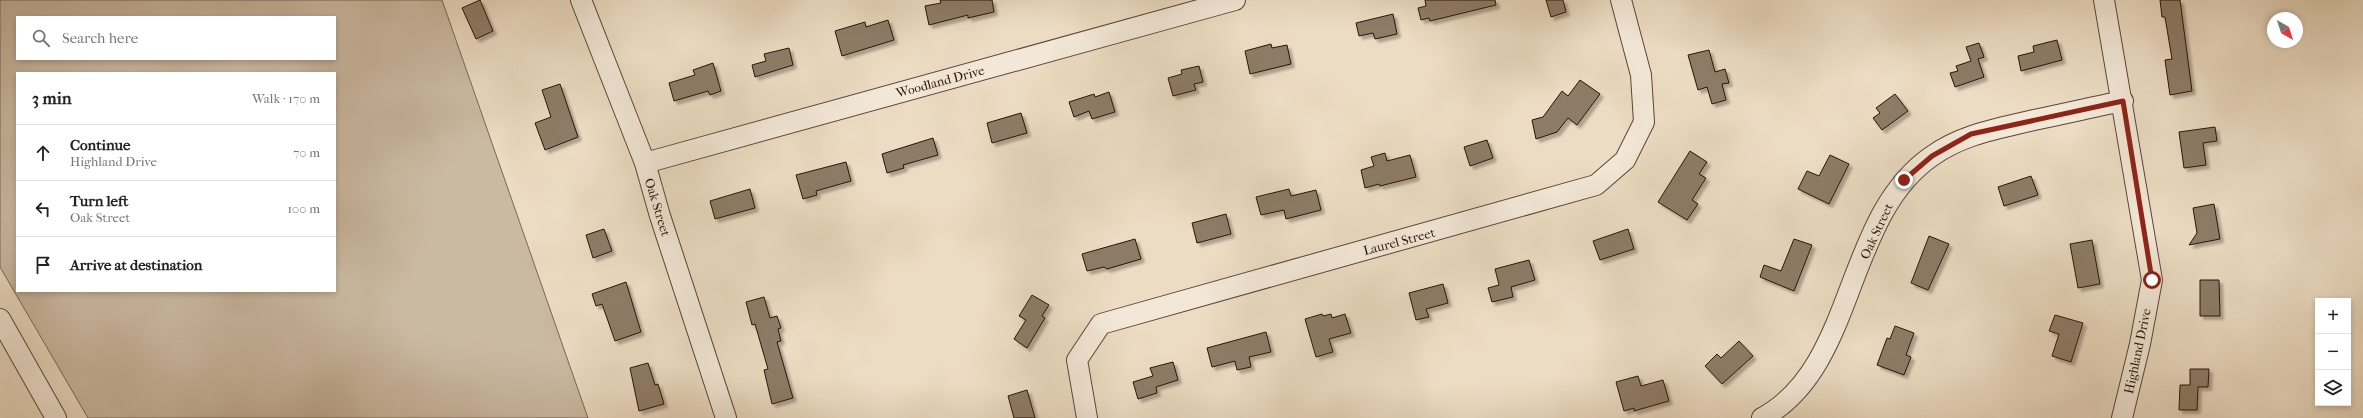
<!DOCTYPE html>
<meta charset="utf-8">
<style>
body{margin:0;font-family:"IM FELL French Canon",serif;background:#f6f6f6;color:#222}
.controls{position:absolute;right:12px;bottom:12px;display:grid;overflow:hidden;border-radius:0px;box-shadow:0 2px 6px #0003}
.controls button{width:36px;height:36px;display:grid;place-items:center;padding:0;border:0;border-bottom:1px solid #e0e0e0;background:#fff;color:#222;font:20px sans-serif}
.compass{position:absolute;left:2267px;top:12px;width:36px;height:36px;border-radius:50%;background:#fff;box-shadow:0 2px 6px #0003;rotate:141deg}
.stop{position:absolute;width:12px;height:12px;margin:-9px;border:3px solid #8f2418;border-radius:50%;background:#fff}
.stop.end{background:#8f2418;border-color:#fff;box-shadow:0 1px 4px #0008}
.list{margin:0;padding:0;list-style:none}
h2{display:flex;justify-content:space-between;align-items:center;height:52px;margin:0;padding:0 16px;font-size:17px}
h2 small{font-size:13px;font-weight:400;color:#767676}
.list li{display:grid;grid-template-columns:26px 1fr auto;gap:12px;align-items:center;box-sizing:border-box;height:56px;padding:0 16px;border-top:1px solid #e0e0e0}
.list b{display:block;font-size:15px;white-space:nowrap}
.list p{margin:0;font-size:13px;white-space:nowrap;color:#767676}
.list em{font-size:13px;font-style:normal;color:#767676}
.icon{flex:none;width:22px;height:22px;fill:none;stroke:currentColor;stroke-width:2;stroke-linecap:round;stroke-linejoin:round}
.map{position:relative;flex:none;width:2363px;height:418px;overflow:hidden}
.search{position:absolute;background:#fff;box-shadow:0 2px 6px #0003;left:16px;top:16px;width:320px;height:44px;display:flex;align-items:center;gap:10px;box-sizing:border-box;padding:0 14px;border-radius:0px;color:#767676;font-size:15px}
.panel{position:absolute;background:#fff;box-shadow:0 2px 6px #0003;left:16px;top:72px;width:320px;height:220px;border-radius:0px}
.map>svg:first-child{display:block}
.green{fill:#cbbaa3;stroke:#7a6654;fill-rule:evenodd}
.building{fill:#8e7c68;stroke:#291306;filter:url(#shadow)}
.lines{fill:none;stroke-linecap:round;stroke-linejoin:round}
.minor-casing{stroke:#5a4535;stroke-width:22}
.minor{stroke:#f3e8d8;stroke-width:20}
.route{stroke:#8f2418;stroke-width:5}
.labels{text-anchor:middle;stroke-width:3.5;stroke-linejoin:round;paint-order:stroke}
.street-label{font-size:13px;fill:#291306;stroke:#f3e8d8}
</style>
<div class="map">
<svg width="2363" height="418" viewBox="0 0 2363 418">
<defs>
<filter id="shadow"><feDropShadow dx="3.5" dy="3.5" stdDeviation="1" flood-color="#0004"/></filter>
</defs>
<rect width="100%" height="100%" fill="#ecdcc3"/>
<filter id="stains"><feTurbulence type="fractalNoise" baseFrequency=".005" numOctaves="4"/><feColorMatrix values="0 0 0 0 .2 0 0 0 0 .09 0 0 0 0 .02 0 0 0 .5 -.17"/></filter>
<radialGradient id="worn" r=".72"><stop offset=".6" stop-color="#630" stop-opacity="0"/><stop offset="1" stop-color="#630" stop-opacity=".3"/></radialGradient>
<path class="green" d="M0 0H442L588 418H88L0 267ZM17 17H335V59H17ZM17 73H335V291H17Z"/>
<g class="building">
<path d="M480 0 493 31 476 39 462 8Z"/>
<path d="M940 0H992L994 12 968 18V15L929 25 925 6 941 3Z"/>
<path d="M1425 0H1495L1496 5 1430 21 1429 18 1421 20 1418 8 1426 6Z"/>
<path d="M1546 0H1563L1566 12 1551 17Z"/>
<path d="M2160 0H2180L2192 91 2170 95 2165 60 2172 59 2165 17H2162Z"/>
<path d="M1393 14 1397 34 1375 39 1373 33 1359 36 1356 23Z"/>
<path d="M888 20 894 40 842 56 835 31 865 22 866 27Z"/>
<path d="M2057 40 2062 60 2021 71 2018 56 2034 52 2033 46Z"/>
<path d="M1979 43 1984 57 1978 59 1984 77 1955 87 1950 73 1958 71 1956 66 1971 61 1966 47Z"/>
<path d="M1271 44 1272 48 1287 45 1291 64 1250 74 1245 51Z"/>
<path d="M789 48 793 65 755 77 752 65 766 61 764 54Z"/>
<path d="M1709 50 1715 72 1725 69 1729 83 1722 84 1726 100 1712 104 1707 87 1698 90 1688 55Z"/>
<path d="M713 63 721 91 710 95 708 91 674 101 669 83 695 75 693 70Z"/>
<path d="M1199 66 1203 82 1194 84 1196 90 1173 96 1168 78 1182 74 1181 70Z"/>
<path d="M1580 80 1600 94 1577 125 1568 118 1557 132 1536 139 1532 120 1543 117 1562 91 1568 96Z"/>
<path d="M560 84 578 137 545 150 535 123 551 117 542 90Z"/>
<path d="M1109 92 1115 112 1092 119 1089 111 1074 117 1069 102 1094 94 1095 97Z"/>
<path d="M1895 94 1908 111 1882 130 1873 118 1880 113 1876 108Z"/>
<path d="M1021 113 1027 133 992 143 987 123Z"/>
<path d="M2215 127 2217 141 2203 143 2206 165 2184 168 2179 132Z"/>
<path d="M933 138 938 155 903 165 904 168 887 173 882 154Z"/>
<path d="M1487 140 1493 158 1470 166 1464 147Z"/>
<path d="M1690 151 1707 162 1699 174 1706 178 1692 200 1698 204 1687 220 1658 202Z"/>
<path d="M1385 153 1387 161 1410 155 1416 177 1380 186 1379 184 1365 188 1361 170 1374 166 1371 157Z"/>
<path d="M1830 155 1849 164 1829 204 1798 189 1807 171 1819 176Z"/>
<path d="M846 162 851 181 816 191 817 195 803 199 796 175Z"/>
<path d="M2031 176 2038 195 2004 206 1998 187Z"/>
<path d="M750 189 755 208 715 219 710 201Z"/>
<path d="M1289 189 1291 196 1316 190 1321 210 1286 219 1284 210 1261 215 1256 197Z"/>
<path d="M2214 204 2220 239 2189 245 2197 233 2193 208Z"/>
<path d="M1226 214 1231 234 1197 243 1192 223Z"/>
<path d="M604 229 612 251 593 258 586 235Z"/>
<path d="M1628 229 1634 249 1600 260 1593 241Z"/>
<path d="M1929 236 1949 244 1928 290 1911 283Z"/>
<path d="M1135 239 1141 259 1107 269 1104 267 1087 271 1082 254Z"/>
<path d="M1794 239 1812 245 1794 291 1760 277 1764 265 1781 271Z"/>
<path d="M2092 240 2100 284 2078 288 2070 244Z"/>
<path d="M1529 260 1535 280 1511 287 1513 297 1492 302 1488 288 1499 285 1495 269Z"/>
<path d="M2200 280H2219L2220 316H2200Z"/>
<path d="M626 282 641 332 615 341 602 304 596 306 592 294Z"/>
<path d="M1443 284 1448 303 1426 309 1429 317 1416 320 1409 293Z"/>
<path d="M1032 295 1049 305 1042 316 1045 318 1027 348 1014 339 1026 320 1019 316Z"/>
<path d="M764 297 770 318 777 316 781 328 778 329 781 341 777 342 793 398 772 404 764 370 768 369 755 324 752 325 746 302Z"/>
<path d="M1322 314 1323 316 1331 314 1332 318 1345 314 1351 333 1329 339 1333 352 1316 357 1305 319Z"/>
<path d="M2055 315 2083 323 2071 362 2052 356 2059 334 2049 331Z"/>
<path d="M1895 326 1914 333 1906 355 1911 357 1904 375 1877 365 1887 338 1890 339Z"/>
<path d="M1266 332 1271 352 1249 357 1251 367 1237 370 1235 361 1212 367 1207 348Z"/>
<path d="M1739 341 1753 356 1722 384 1705 366 1717 354 1721 358Z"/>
<path d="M1173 362 1178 380 1156 387 1157 393 1138 399 1133 382 1153 376 1150 368Z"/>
<path d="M648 363 655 385 658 384 664 404 639 411 630 368Z"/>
<path d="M2190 369H2209L2208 387H2198L2197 410H2179L2180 385H2190Z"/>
<path d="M1638 376 1641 386 1663 380 1669 401 1634 411V408L1624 411 1616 382Z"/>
<path d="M1027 390 1035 418H1014L1008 396Z"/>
</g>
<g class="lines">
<g class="minor-casing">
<g id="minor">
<path d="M581 0 645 163 660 216 726 418"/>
<path d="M2104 0 2152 280 2140 344 2122 418"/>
<path d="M645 163 1235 0"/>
<path d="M0 319 56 418"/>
<path d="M1087 418 1077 360 1101 324 1596 185 1625 160 1644 122 1641 75 1621 0"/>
<path d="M1762 418C1857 367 1843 217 1932 156 1963 134 1997 129 2034 120 2063 114 2093 107 2123 101"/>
</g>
</g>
<use href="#minor" class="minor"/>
</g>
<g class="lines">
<path class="route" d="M1904 180 1932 156 1971 134 2123 101 2152 280"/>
</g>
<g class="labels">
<g class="street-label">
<text transform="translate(940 81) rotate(-15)" y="5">Woodland Drive</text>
<text transform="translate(658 207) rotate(73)" y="5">Oak Street</text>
<text transform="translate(1876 231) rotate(-65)" y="5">Oak Street</text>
<text transform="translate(1399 241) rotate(-15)" y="5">Laurel Street</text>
<text transform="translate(2137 351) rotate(-78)" y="5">Highland Drive</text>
</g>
</g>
<rect width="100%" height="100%" filter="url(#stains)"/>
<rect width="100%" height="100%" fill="url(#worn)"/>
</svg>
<div class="controls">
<button>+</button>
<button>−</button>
<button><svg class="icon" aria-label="layers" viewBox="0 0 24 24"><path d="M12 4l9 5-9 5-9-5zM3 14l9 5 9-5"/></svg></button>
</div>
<svg class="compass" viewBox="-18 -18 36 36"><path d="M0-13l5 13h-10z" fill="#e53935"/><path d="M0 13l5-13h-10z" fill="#767676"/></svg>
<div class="stop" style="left:2152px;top:280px"></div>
<div class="stop end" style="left:1904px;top:180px"></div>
<div class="search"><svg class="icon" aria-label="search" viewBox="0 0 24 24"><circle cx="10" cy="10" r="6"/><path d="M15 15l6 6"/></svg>Search here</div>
<section class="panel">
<h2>3 min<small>Walk · 170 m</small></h2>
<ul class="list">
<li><svg class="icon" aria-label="ahead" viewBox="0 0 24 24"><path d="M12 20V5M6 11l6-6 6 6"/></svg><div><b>Continue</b><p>Highland Drive</p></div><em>70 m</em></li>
<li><svg class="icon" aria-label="left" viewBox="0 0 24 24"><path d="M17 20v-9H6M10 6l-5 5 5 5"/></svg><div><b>Turn left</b><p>Oak Street</p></div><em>100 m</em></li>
<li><svg class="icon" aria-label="arrive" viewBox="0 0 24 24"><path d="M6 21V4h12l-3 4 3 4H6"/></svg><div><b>Arrive at destination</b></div></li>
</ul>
</section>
</div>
